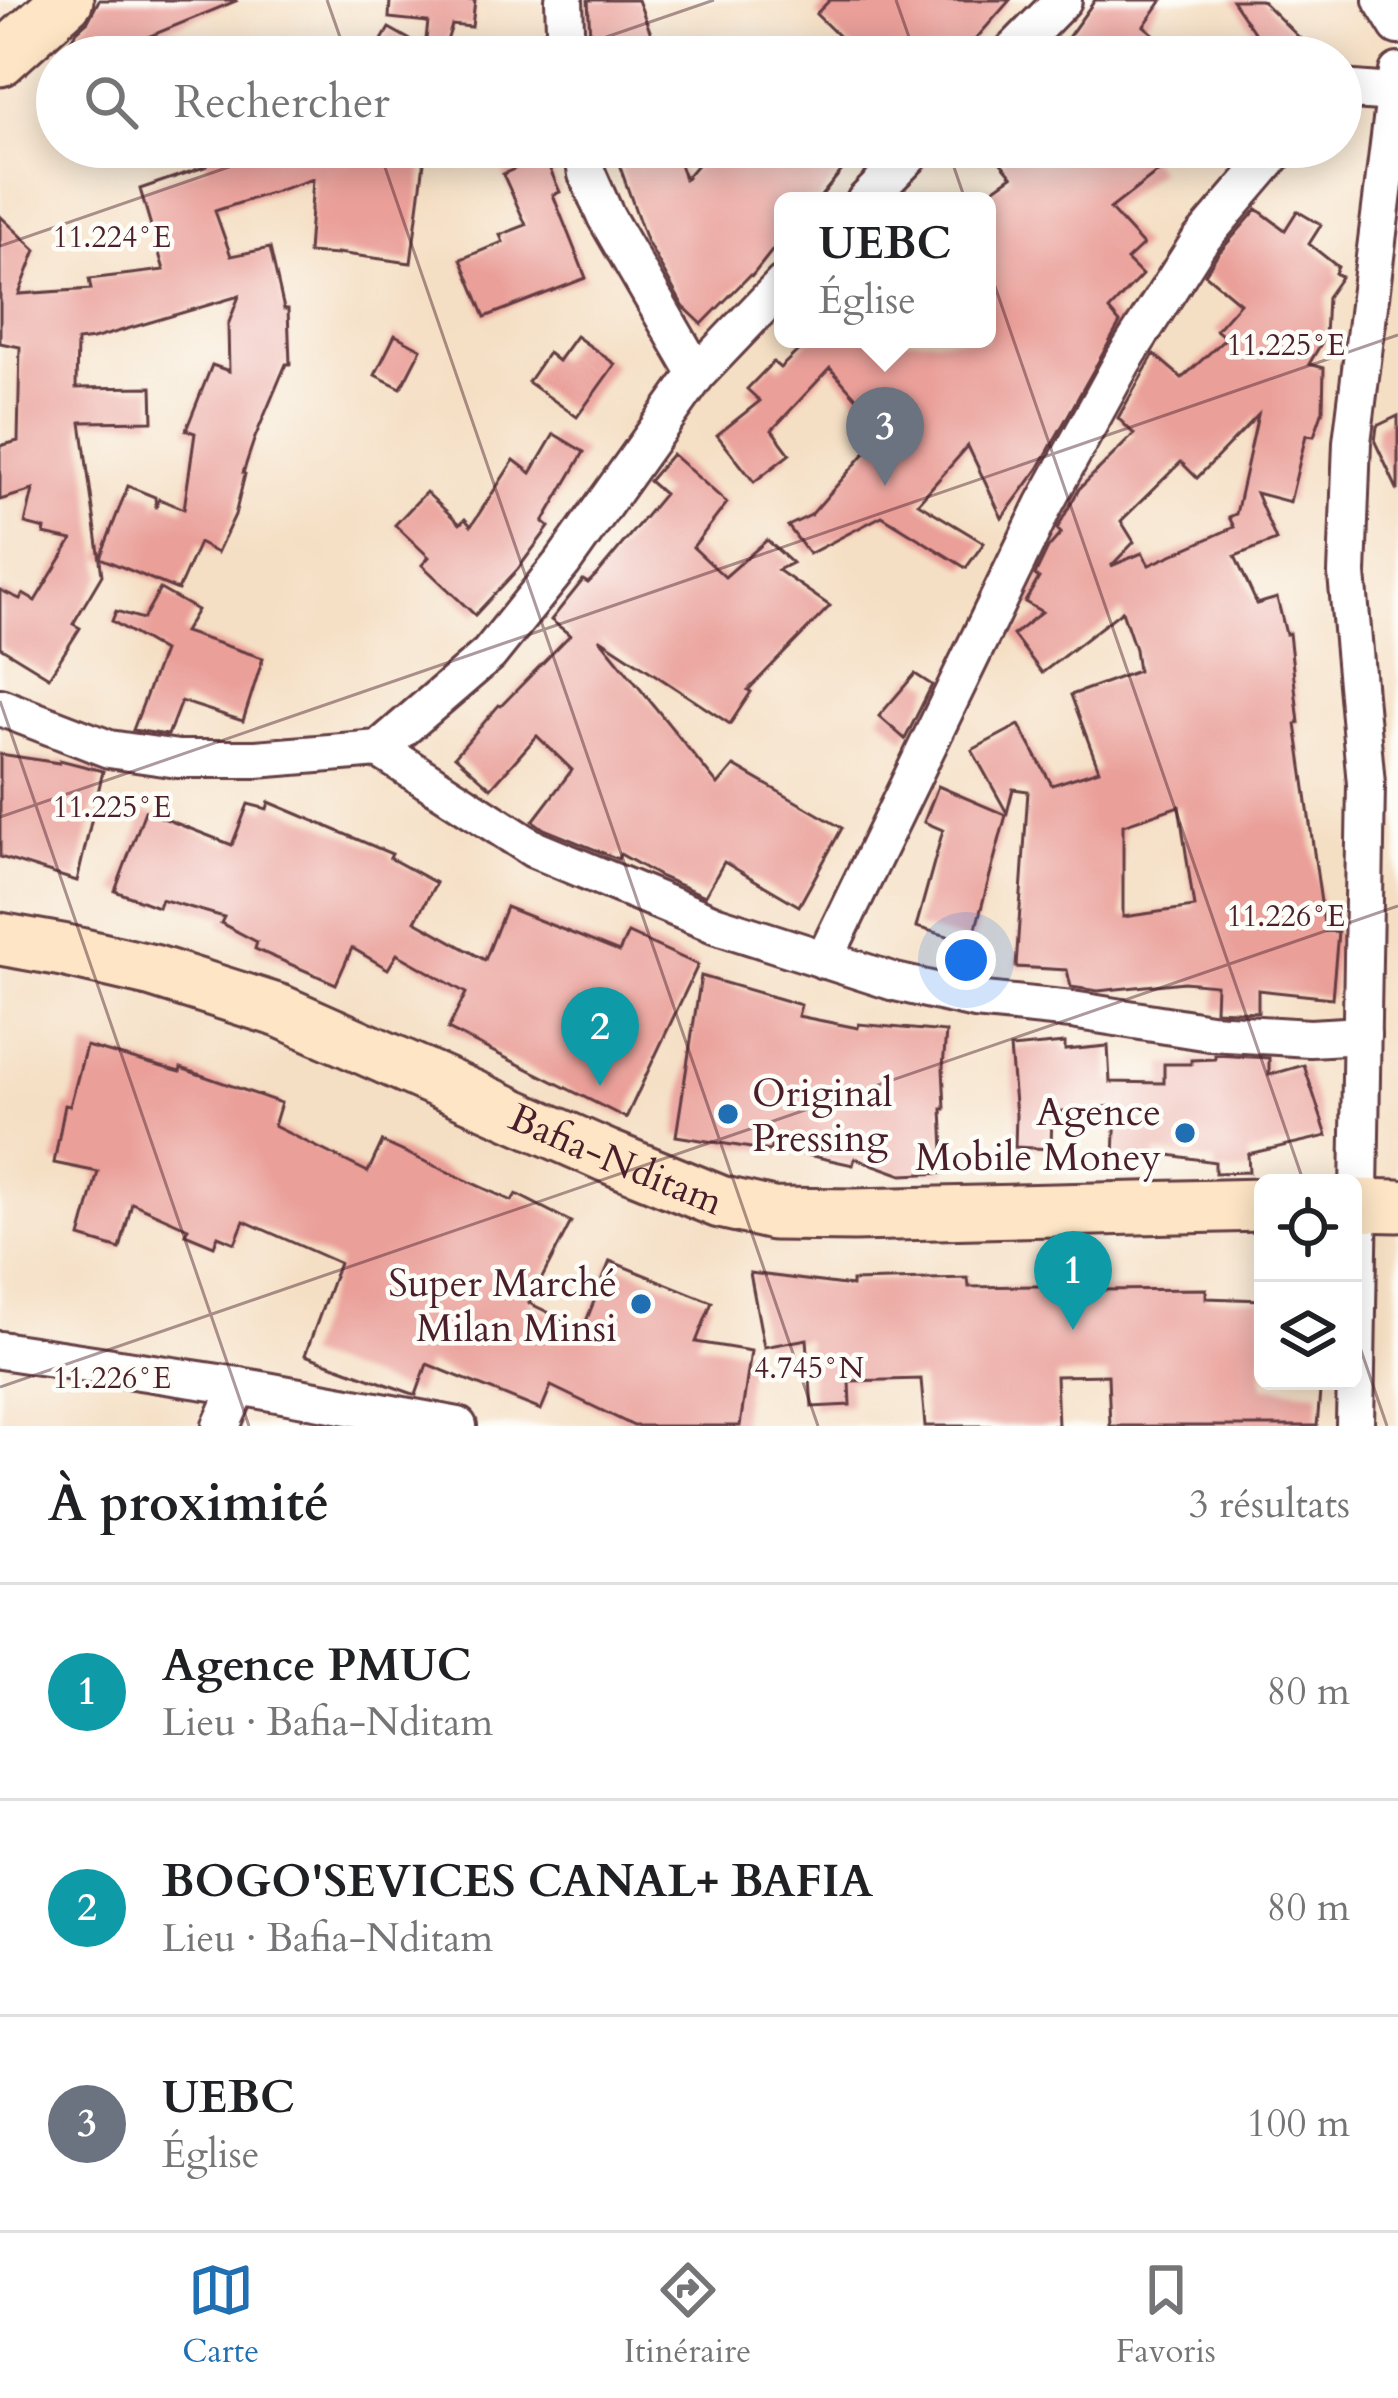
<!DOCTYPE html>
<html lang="fr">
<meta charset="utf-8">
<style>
body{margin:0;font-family:Cardo,serif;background:#f6f6f6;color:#202124}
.controls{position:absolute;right:36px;bottom:36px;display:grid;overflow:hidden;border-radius:18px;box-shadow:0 6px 30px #0003}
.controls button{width:108px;height:108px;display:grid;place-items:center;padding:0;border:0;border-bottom:3px solid #e0e0e0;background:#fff;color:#202124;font:60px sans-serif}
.you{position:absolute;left:966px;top:960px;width:42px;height:42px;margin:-30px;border:9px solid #fff;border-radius:50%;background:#1a73e8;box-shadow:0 0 0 18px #1a73e833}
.badge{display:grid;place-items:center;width:78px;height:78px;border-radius:50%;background:#1f6fb2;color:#fff;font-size:39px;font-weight:700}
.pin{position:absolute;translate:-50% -99px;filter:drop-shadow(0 3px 6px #0008)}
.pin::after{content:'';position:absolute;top:63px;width:42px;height:36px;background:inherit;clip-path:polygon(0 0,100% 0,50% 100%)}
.popup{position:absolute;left:774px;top:192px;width:222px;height:156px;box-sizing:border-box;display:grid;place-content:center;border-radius:18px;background:#fff;filter:drop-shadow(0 3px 9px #0005);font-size:39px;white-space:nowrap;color:#757577}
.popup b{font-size:45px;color:#202124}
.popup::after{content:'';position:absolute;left:50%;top:100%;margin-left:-24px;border:24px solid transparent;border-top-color:#fff}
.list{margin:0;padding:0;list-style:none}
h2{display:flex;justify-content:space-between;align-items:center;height:156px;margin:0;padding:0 48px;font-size:51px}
h2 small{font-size:39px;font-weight:400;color:#757577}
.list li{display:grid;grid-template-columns:78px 1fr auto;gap:36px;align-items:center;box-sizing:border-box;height:216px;padding:0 48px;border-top:3px solid #e0e0e0}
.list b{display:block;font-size:45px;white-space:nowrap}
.list p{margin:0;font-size:39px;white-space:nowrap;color:#757577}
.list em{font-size:39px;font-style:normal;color:#757577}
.icon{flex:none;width:66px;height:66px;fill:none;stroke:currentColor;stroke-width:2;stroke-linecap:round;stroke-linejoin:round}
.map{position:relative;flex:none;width:1398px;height:1426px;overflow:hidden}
.search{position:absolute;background:#fff;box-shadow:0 6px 30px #0003;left:36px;right:36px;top:36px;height:132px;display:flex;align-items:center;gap:30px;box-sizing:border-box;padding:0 42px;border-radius:66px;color:#757577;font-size:45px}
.sheet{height:804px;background:#fff}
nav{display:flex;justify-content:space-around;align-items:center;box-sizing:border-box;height:168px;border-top:3px solid #e0e0e0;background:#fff;font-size:33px;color:#757577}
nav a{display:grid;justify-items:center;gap:6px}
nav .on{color:#1f6fb2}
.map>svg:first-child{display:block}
.building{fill:#ea9f99;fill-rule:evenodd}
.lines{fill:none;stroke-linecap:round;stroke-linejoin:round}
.street-casing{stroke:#643c42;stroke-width:42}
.secondary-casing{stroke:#643c42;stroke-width:57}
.street{stroke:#fff;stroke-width:36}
.secondary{stroke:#fde5c5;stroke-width:51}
.ticks{fill:none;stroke:#4a1f2b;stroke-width:3;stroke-opacity:0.45}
.poi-dot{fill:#1f6fb2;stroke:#fdfcf7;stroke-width:4.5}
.labels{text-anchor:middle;stroke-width:9;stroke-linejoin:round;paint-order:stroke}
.poi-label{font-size:39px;fill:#4a1f2b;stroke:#fdfcf7;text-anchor:end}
.street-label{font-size:39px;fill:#4a1f2b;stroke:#fdfcf7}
.ticks-label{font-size:30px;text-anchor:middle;fill:#4a1f2b;stroke:#fdfcf7;stroke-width:9;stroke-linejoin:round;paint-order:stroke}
</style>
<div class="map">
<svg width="1398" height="1426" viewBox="0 0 1398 1426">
<rect width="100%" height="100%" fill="#fdfcf7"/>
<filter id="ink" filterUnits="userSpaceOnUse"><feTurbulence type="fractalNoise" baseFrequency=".00833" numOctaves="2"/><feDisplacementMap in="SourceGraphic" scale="24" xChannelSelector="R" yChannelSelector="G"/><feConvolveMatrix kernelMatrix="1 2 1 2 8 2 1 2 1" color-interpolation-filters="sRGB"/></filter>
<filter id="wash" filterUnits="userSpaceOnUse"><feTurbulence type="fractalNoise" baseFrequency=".004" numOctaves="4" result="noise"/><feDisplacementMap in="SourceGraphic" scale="48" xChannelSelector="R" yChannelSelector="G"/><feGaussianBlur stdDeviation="2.7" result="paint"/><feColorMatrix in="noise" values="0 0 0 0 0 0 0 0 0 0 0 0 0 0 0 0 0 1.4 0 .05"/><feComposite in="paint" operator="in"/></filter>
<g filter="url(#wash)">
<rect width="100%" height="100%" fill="#f5dfc4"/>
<g id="blocks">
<g class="building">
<path d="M99 0H235L236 1 140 40 164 57H59L77 31 88 21Z"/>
<path d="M390 0H475L472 27 452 25 442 57H372L389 28 425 48 428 22 389 18Z"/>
<path d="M588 0H638L660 57H598L590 36Z"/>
<path d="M830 0H1010L960 57H860L816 14Z"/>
<path d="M1095 0H1162L1144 26 1181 57H1054Z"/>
<path d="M1232 0H1261L1319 57H1271Z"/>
<path d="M236 147H426L411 263 337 253V255L308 253 313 179 215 211 231 256 270 248 284 309H288L290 364H286L254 440 243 473 245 474 235 515 217 553 199 543 178 590 100 558 128 486 155 497 156 508 159 499 184 509 195 433 186 430 212 365 229 371 228 325 239 296 93 339 77 341 76 388 152 387 153 421 81 422 102 575 73 624 80 628 49 677 0 647V590L20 599 23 594 35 601 72 540 44 534 45 529 25 524 33 490 0 500V446L18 441 20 347 0 343V216L36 250 19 294 91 289 89 279 164 270 140 189 207 166 204 158Z"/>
<path d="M632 147H674L685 179 712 147H861L817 201H783V237L752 276 750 275 702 324 683 306 646 240 615 153Z"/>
<path d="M1017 147H1141L1159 171 1110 209 1143 245 1127 260 1142 275 1109 310 1120 323 1038 469 1002 518 968 446 918 503 984 543 966 568 882 516 809 554 788 526 811 515 885 430 830 368 772 430 790 454 754 482 717 435 760 401 747 389 773 362 780 368 807 342 804 339H987V201L982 197 1012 176 1000 162Z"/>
<path d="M544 156 560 192 553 195 586 278 485 317 461 259 503 242 500 235 526 225 503 174Z"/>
<path d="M1257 209 1285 230 1297 211 1321 225 1309 244 1338 267 1335 273 1341 277 1327 297 1325 337 1309 364 1324 368 1323 410 1314 436 1306 435 1290 502 1256 493 1276 540 1235 556 1257 604 1277 598 1286 634 1289 633 1299 723 1296 724 1325 931 1338 932 1332 998 1258 990V1012L1215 1010 1216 985 1184 982 1098 991 1071 987 1067 970 1016 967 1028 791 1013 789 1007 813 972 750 1019 725 1052 785 1099 770 1071 695 1138 671 1135 649 1122 611 1042 673 1013 635 1042 612 1025 602 1039 578 1035 575 1048 548 1061 533 1057 529 1079 489 1134 434 1118 418 1154 354 1182 378 1226 338 1216 330 1240 303 1205 274 1217 255ZM1258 415 1236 514 1229 517 1234 527 1149 565 1142 553 1111 566 1134 542 1121 521 1181 462 1197 478ZM1179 806 1194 907 1123 917V825Z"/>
<path d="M395 335 421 349 401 388 375 375Z"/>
<path d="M576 336 615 364 577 417 528 382 548 353 558 361Z"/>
<path d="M1398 416V491L1375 442 1377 426Z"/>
<path d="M554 434 584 452 543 522 549 527 518 569 475 615 422 565 429 557 395 525 426 492 460 524 465 519 471 526 514 460 531 473Z"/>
<path d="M672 454 727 503 693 547 725 577 767 540 792 563 778 570 830 606 748 690 751 692 730 724 599 638 718 785 734 766 842 828 799 906 724 862 705 896 661 877 620 854 618 859 544 829 533 821 572 770 537 736 491 788 455 756 499 705 501 706 570 635 551 620 583 580 588 583 600 571 664 494 649 481Z"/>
<path d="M160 589 197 610 184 632 263 658 243 721 181 701 168 735 133 730 163 651 112 621 116 611 143 619Z"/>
<path d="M915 674 932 685 905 739 879 716Z"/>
<path d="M0 754 59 763 60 760 103 771 77 881 0 857Z"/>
<path d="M938 786 1006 815 972 943 916 927 943 830 924 822Z"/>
<path d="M269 802 392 854 390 858 436 883 415 921 485 960 506 907 619 952 628 933 698 965 626 1118 448 1029 466 993 397 954 388 969 352 948 336 984 255 949 257 942 221 923 224 917 161 899 158 907 115 891 145 811 232 845 248 804 267 809Z"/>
<path d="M701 976 801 1005 798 1016 858 1028 859 1024 946 1032 943 1067 945 1109H942L945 1173 902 1175 855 1158 853 1165 771 1147 770 1151 676 1136Z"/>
<path d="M1065 1043V1050L1108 1046 1110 1082 1164 1083V1064H1191V1060L1215 1059V1055L1269 1058V1075L1304 1065 1327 1136 1248 1154 1249 1172 1215 1173V1162L1156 1153V1160L1114 1159 1116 1106 1052 1112 1051 1149 1015 1147 1016 1115 1010 1048Z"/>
<path d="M86 1046 180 1072 181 1068 281 1103 274 1126 368 1172 382 1142 512 1201 516 1194 571 1222 529 1303 583 1329 610 1261 712 1302 696 1342 751 1351 740 1426H634L551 1386 541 1410 427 1364 416 1395 305 1355 339 1263 244 1221 235 1243 218 1236 214 1246 185 1234 188 1228 132 1203 120 1249 80 1237 98 1172 54 1163 65 1105 70 1106Z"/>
<path d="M750 1273 852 1286V1281L968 1278 969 1287 1098 1285V1290L1206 1289V1298L1263 1300V1386L1320 1392 1317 1426H1110L1108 1375 1056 1376 1058 1426H925L921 1379 849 1381 850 1405 812 1407 807 1339 764 1347Z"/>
</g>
</g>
</g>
<g filter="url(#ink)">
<use href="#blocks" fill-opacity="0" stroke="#643c42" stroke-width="3"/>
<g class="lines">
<g class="street-casing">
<g id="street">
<path d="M564 0 566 57"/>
<path d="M1382 0 1398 26"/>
<path d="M1007 57 1063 0"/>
<path d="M1341 89 1393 93"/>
<path d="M582 147 587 174 606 217 697 374"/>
<path d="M865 201 918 147"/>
<path d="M0 707 109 749 178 759H256L379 749 489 654 563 562 697 374 783 284"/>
<path d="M379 749 534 849 717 925 895 982 975 1000 1072 1010 1210 1032 1310 1038 1362 1035"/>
<path d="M824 960 1044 505 1123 361 1199 242 1280 147"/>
<path d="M0 1350 239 1386 458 1426"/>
<path d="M221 1426 239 1386"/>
<path d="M1355 1426 1366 784 1347 574 1352 442 1398 72"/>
</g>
</g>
<g class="secondary-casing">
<g id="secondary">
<path d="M0 60 67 0"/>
<path id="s1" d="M0 939 62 950 153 971 280 1011 607 1156 720 1202 773 1214 854 1215 1263 1205"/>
<path d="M1353 1205 1398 1206"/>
</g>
</g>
<use href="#street" class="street"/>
<use href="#secondary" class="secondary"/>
</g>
</g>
<path class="ticks" d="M327 0 347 57M896 0 916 57M548 57 714 0M378 147 818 1426M947 147 1304 1183M0 246 287 147M0 701 249 1426M0 817 1398 335M1353 1327 1387 1426M0 1387 1398 906"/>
<g class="poi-dot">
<circle cx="728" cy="1114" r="12"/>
<circle cx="1185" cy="1133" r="12"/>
<circle cx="641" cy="1304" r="12"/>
</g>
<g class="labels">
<g class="poi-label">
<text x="752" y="1106" text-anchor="start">Original<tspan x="752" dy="45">Pressing</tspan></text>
<text x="1161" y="1125">Agence<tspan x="1161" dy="45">Mobile Money</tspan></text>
<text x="617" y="1296">Super Marché<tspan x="617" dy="45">Milan Minsi</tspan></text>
</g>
<g class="street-label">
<text dy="14" stroke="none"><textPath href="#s1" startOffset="657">Bafia-Nditam</textPath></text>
</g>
</g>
<g class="ticks-label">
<text x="112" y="247">11.224°E</text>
<text x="1286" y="355">11.225°E</text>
<text x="112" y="817">11.225°E</text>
<text x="1286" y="926">11.226°E</text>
<text x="809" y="1378">4.745°N</text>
<text x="112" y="1388">11.226°E</text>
</g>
</svg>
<div class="controls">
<button><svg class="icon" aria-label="locate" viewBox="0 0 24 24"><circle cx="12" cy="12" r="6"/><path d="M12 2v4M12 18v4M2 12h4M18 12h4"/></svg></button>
<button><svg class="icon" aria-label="layers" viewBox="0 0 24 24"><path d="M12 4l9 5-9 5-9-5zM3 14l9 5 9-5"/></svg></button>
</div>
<div class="you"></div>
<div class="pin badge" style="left:1073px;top:1330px;background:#0f9aa8">1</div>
<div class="pin badge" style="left:600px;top:1086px;background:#0f9aa8">2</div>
<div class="pin badge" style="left:885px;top:486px;background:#6b7280">3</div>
<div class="popup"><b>UEBC</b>Église</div>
<div class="search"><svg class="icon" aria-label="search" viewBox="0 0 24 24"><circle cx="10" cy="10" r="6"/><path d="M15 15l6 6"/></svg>Rechercher</div>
</div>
<section class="sheet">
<h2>À proximité<small>3 résultats</small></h2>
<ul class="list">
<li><span class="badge" style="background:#0f9aa8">1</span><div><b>Agence PMUC</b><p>Lieu · Bafia-Nditam</p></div><em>80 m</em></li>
<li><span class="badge" style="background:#0f9aa8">2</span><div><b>BOGO'SEVICES CANAL+ BAFIA</b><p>Lieu · Bafia-Nditam</p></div><em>80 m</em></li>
<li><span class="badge" style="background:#6b7280">3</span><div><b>UEBC</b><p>Église</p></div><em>100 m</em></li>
</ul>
</section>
<nav>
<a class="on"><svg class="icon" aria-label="map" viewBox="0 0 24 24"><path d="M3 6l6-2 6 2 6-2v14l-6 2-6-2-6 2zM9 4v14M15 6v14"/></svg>Carte</a>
<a><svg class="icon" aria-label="directions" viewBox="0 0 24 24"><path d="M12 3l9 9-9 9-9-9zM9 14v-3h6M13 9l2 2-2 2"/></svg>Itinéraire</a>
<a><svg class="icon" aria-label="saved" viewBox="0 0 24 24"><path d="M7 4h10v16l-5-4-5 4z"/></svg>Favoris</a>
</nav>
